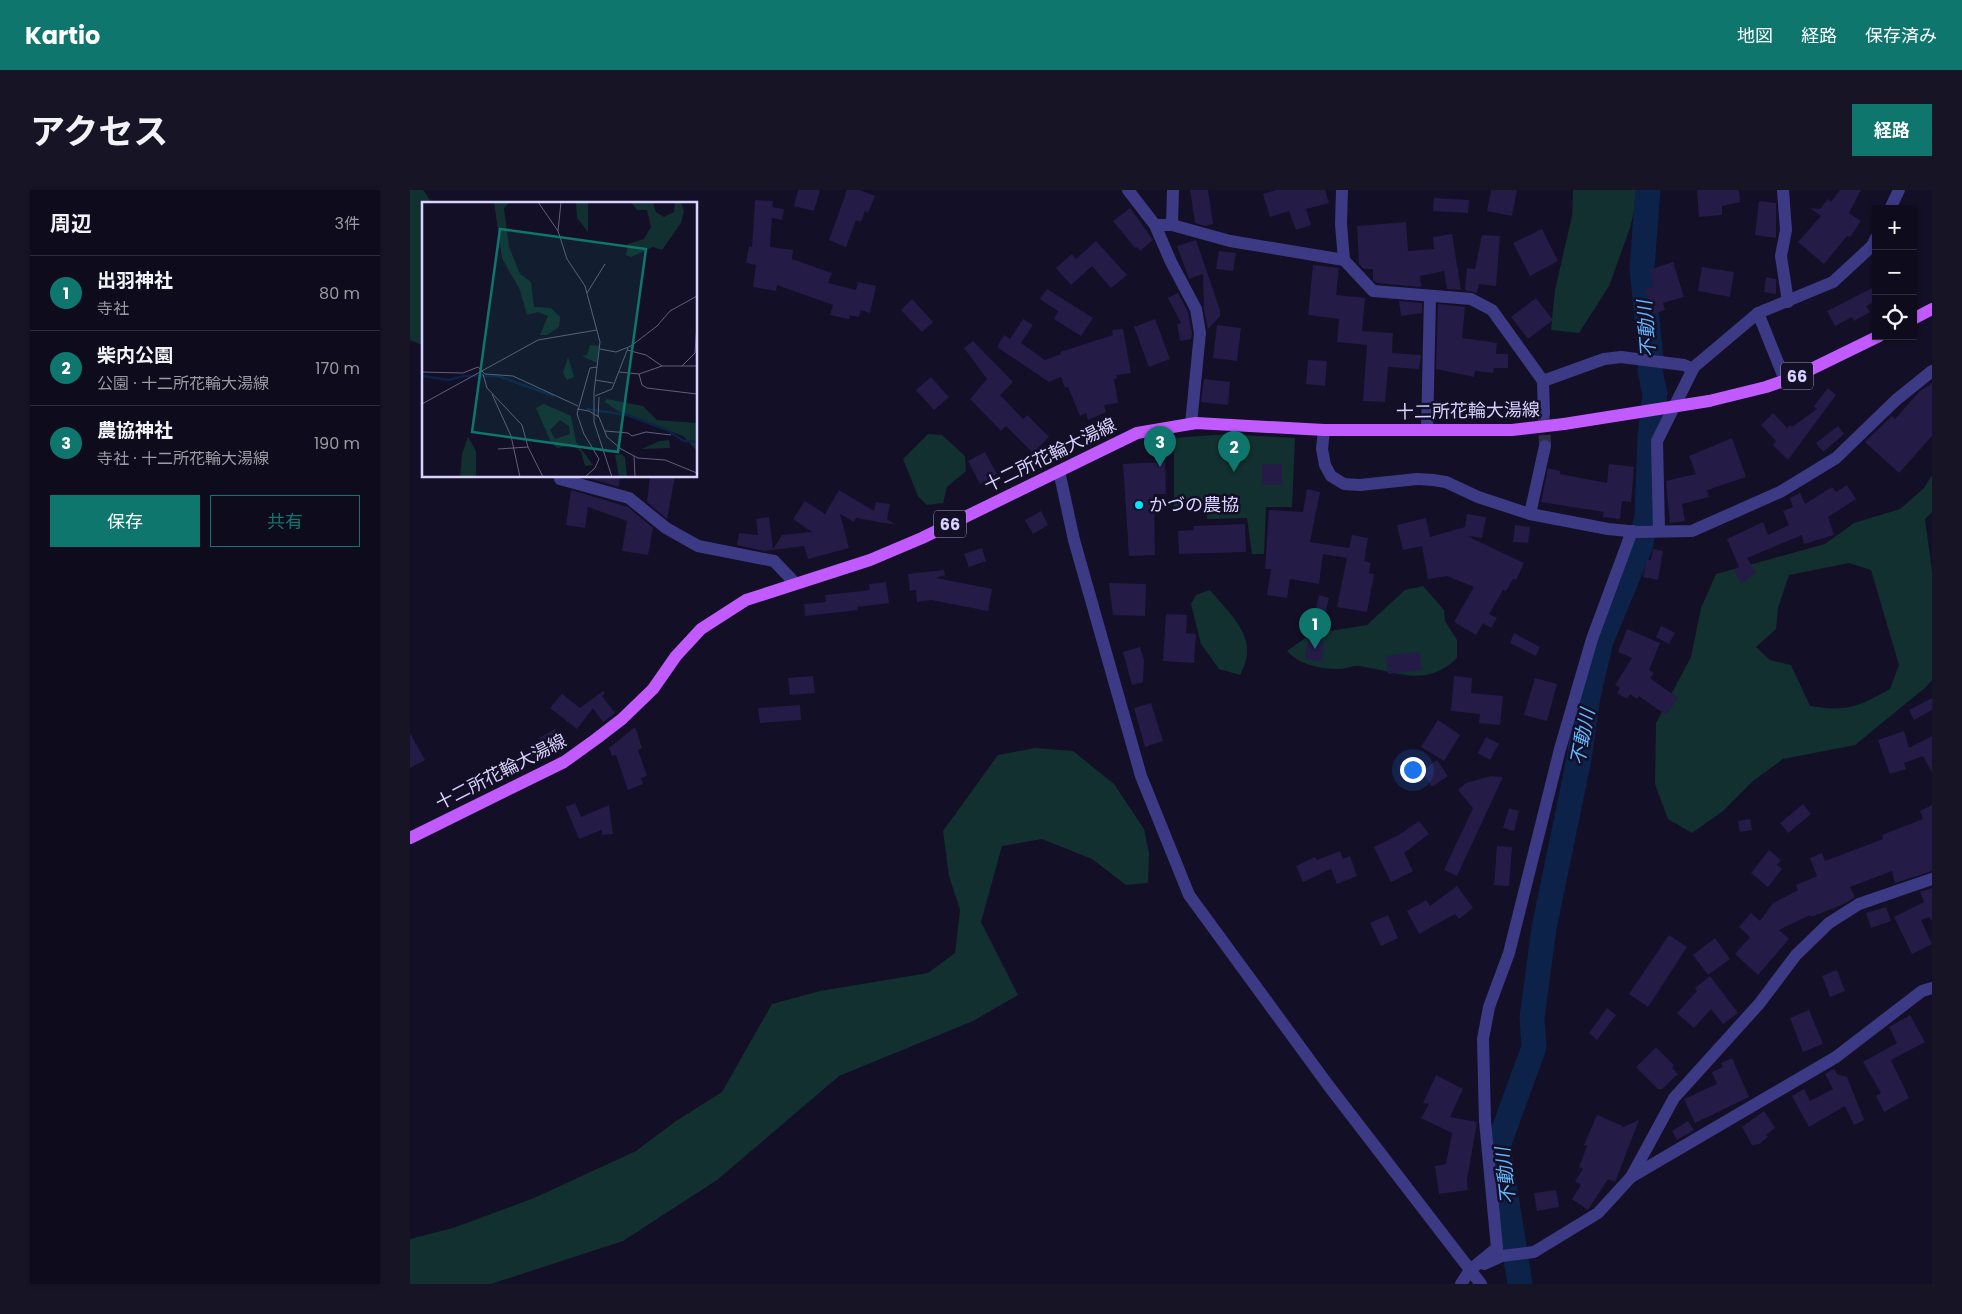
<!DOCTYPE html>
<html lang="ja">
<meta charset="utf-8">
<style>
body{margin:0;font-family:Poppins,"Noto Sans JP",sans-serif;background:#171425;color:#f1f3f6}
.controls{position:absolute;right:15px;top:15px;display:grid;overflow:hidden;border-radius:0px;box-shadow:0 1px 4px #0004}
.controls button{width:45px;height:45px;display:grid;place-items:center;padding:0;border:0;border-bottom:1px solid #2e2b3b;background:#0e0b1c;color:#f1f3f6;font:25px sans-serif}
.you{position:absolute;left:1002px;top:579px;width:18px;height:18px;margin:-12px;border:4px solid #fff;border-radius:50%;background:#1a73e8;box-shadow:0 0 0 8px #1a73e833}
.badge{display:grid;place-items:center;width:32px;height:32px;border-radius:50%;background:#0f766e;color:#fff;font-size:16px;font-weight:700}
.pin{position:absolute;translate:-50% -41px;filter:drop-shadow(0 1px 2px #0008)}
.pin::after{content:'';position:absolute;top:26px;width:18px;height:15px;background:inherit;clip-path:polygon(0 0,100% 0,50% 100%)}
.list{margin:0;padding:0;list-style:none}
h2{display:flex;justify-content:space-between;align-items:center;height:65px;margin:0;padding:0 20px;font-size:21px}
h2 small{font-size:16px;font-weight:400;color:#9b9ba3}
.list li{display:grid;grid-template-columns:32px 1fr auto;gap:15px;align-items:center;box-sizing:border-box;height:75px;padding:0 20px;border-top:1px solid #2e2b3b}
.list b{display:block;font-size:19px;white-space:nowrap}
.list p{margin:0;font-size:16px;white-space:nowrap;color:#9b9ba3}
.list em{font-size:16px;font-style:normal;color:#9b9ba3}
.actions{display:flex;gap:10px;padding:15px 20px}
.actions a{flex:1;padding:11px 0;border:1px solid #0f766e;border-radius:0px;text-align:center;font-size:18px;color:#0f766e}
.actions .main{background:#0f766e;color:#fff}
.icon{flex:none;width:28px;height:28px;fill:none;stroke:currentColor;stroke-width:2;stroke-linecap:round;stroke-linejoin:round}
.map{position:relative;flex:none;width:1522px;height:1094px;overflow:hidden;border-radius:0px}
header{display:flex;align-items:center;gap:30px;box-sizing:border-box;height:70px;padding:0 25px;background:#0f766e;color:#fff}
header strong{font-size:24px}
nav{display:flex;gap:28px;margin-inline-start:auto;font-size:18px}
.intro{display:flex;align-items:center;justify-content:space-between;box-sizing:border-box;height:120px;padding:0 30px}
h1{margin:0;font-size:35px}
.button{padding:12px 22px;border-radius:0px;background:#0f766e;color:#fff;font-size:18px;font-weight:700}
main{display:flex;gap:30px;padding:0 30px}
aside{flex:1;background:#0e0b1c;border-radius:0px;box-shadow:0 1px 4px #0004}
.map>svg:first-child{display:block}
.green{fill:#12302f;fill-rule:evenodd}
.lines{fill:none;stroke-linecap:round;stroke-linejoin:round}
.river{stroke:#0c2248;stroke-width:25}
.building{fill:#241b47}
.minor-tunnel{stroke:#312d47;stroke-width:12;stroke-dasharray:12 6;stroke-linecap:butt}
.minor{stroke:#3d3a85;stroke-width:12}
.tertiary{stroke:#3d3a85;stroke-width:12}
.primary{stroke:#c25bff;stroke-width:12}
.primary-bridge{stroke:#c25bff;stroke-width:12}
.poi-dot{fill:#00e5ff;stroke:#130f26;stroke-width:2}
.labels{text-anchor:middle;stroke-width:5;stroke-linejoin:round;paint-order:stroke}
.shield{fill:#130f26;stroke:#9e99be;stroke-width:1}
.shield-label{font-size:16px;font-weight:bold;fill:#d9d4ff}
.street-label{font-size:18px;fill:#d9d4ff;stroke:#130f26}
.poi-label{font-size:18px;fill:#d9d4ff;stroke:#130f26;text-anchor:start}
.water-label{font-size:19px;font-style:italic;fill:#62b6ff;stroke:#130f26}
.inset-river{fill:none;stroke:#0c2248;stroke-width:2.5}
.inset-road{fill:none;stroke:#625e7d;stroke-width:1}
.view{fill:#0f766e;fill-opacity:0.15;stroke:#0f766e;stroke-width:2.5}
.inset-edge{fill:none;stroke:#d9d4ff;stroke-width:2.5}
</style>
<header>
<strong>Kartio</strong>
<nav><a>地図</a><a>経路</a><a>保存済み</a></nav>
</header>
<div class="intro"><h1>アクセス</h1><a class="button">経路</a></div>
<main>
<aside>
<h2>周辺<small>3件</small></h2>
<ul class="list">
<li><span class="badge">1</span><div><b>出羽神社</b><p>寺社</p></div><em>80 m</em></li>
<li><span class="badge">2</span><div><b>柴内公園</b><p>公園 · 十二所花輪大湯線</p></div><em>170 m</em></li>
<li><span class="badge">3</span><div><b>農協神社</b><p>寺社 · 十二所花輪大湯線</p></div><em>190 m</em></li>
</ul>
<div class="actions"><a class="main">保存</a><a>共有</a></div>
</aside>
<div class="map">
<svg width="1522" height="1094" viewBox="0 0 1522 1094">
<rect width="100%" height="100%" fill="#130f26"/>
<g class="green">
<path d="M0 0H13L23 14H14V156L0 150Z"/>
<path d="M1163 0H1229L1220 38 1199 96 1169 143 1141 140 1145 100 1162 26Z"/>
<path d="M518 244 532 245 555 266 556 281 537 297 533 313 517 315 508 306 493 269Z"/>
<path d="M817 244 885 248 882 317H856L854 364H842L837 328 797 329V315L764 317V248Z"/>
<path d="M1522 285V322L1515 329 1522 381V490L1516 497 1445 555 1373 569 1343 591 1313 621 1282 643 1258 629 1245 594 1246 533 1281 467 1291 418 1306 384 1415 354 1444 333 1490 319 1514 298ZM1439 373 1461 380 1489 475 1480 499C1448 517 1437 522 1400 516L1381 475 1360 470 1346 457 1366 439 1368 418 1379 385Z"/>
<path d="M1013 396 1034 420 1035 431 1047 450V468C1015 499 986 481 949 476 943 475 936 479 930 479 910 479 890 475 877 461L901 444 957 435 995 400Z"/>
<path d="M800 400C822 427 851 449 830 485L809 479 791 454 781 414 786 405Z"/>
<path d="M625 558 663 561 704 594 734 639 739 663 738 693 716 695 682 669 632 649 592 656 571 732 608 805 563 831 429 886 307 990 213 1051 81 1094H0V1049L43 1038 124 1008 226 961 266 931 312 902 362 814 410 801 518 783 545 763 550 720 539 686 533 641 588 565Z"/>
</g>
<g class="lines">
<path class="river" d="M1110 1094 1088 956 1124 857 1122 828 1134 738 1169 569 1178 506 1191 451 1230 357 1237 326 1240 247 1245 204 1240 181 1241 169 1232 78 1238 0"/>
</g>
<g class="building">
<path d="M388 0H410L404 21 384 16Z"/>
<path d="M437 0H449L465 6 458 23 455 21 451 32 446 30 436 57 419 50Z"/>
<path d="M780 0H798L803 34 795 36 785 33Z"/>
<path d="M866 0H915L919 13 896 19 901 35 886 40 879 21 860 27 853 4Z"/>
<path d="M1081 0H1107L1102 26 1077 21Z"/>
<path d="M1287 0H1329L1330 12 1312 16V25L1289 27Z"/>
<path d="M1430 0H1451L1439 23 1451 31 1440 47 1437 46 1414 74 1388 52 1411 26 1400 18 1410 19 1418 9 1421 12Z"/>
<path d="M1024 8 1059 10 1058 23 1023 21Z"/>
<path d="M345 10 363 11 362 17 374 19 372 30 362 28 360 57 383 60 382 69 422 83 418 93 446 100 448 92 466 96 460 123 451 120 449 127 440 125 439 129 420 125 423 115 367 95 366 101 343 97 346 75 336 73 339 56 342 57Z"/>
<path d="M1349 11 1366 13V48L1345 45Z"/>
<path d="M720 18 743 50 730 61 727 57 725 58 703 31Z"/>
<path d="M996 32 998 61 1024 59 1023 47 1042 44 1051 100 1037 99 1034 81 1010 86 1011 97 967 93 963 90V79H954L949 74 947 36Z"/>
<path d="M1132 39 1148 71 1120 86 1103 53Z"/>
<path d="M1072 45 1090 46 1086 96 1069 94 1067 103 1055 100 1057 78 1065 79Z"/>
<path d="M786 50 810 120V126L798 139 794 120 793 84 779 89 767 56Z"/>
<path d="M686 51 717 85 701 98 682 76 661 95 646 78 662 64 666 69Z"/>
<path d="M809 61 826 63 823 81 806 79Z"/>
<path d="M1263 72 1274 107 1253 113 1255 120 1243 124 1235 99 1244 97 1239 80Z"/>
<path d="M903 75 929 78 926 105 955 108 952 141 983 143 982 163 1011 165 1009 179 978 177 975 212 953 211 957 155 927 152 929 129 898 125Z"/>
<path d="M1292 77 1324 82 1320 107 1288 101Z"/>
<path d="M1356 87 1366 89V104L1354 102Z"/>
<path d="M1466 96V111L1456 116 1460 122 1444 131 1442 127 1425 136 1417 121Z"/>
<path d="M637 99 683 128 671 146 644 129 648 121 630 109Z"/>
<path d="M768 103 778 122 782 143 781 149 770 151 767 134 771 133 758 108Z"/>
<path d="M1126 108 1143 130 1118 149 1101 127Z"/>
<path d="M502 109 523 132 512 142 491 120Z"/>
<path d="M989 111 1012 113V123L991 126Z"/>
<path d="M1028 114 1055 117 1052 148 1087 153 1086 164H1098V178H1084L1083 183 1065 181 1064 187 1026 179Z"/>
<path d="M613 129 623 135 611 153 635 170 651 164 650 162 703 145 702 140 713 139 721 183 706 185 707 188 704 189 708 213 694 215 696 222 678 230 676 223 670 226 658 197 655 198 651 187 639 192 587 157 594 145 600 149Z"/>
<path d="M745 129 760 169 739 177 724 137Z"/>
<path d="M807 135 831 138 827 171 803 168Z"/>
<path d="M563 151 603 192 590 205 613 229 617 225 639 247 623 263 596 236 591 241 560 209 577 189 554 158Z"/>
<path d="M898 170 917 171 915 196 896 194Z"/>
<path d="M521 187 539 207 524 220 506 200Z"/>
<path d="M794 189 820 192 818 215 791 212Z"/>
<path d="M1522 193V246L1489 283 1455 252 1482 226 1485 229 1509 202Z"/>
<path d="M1418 198 1426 205 1378 270 1363 255 1366 251 1351 235 1363 223 1377 238 1380 235 1382 237 1407 219 1404 216Z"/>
<path d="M1428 236 1434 244 1413 262 1406 253Z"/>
<path d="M1322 248 1336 287 1297 300 1299 307 1272 314 1275 331 1260 333 1256 291 1286 284 1279 266Z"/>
<path d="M575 262 587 284 570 294 558 271Z"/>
<path d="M755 272 756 304H744L745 365 719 366 713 274Z"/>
<rect x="852" y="274" width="20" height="21"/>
<path d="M1199 274 1224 277 1221 312 1212 311 1210 329 1193 327 1194 322 1131 312 1138 278 1150 281V284L1197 293Z"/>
<path d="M171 286H210L209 297Z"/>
<path d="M240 286H265L257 329 237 312Z"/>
<path d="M1437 295 1446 309 1418 327 1424 345 1394 354 1392 345 1337 368 1346 383 1331 393 1324 380 1329 377 1317 349 1353 332 1358 345 1379 335 1373 321 1383 317 1380 308 1390 303 1395 314 1422 297 1426 302Z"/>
<path d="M897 299 910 302 900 352 939 358 942 345 958 348 954 371 961 373 959 383 964 384 957 422 927 417 937 368 913 364 909 394 880 389 877 408 857 405 861 379H855L859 320 893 322Z"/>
<path d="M161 300 218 317 243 338 238 365 212 361 217 331 178 317 175 338 156 335Z"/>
<path d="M429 300 464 321 466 312 480 314 477 329 486 335 446 328 444 332 430 324 439 358 398 369 394 356 355 361 327 355 329 343 348 345 346 329 359 327 363 359 372 345 402 342 383 329 395 311 415 324Z"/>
<path d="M631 321 638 335 623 344 615 330Z"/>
<path d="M1057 324 1076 327 1072 348 1057 346 1114 373 1106 390 1103 389 1096 401 1093 400 1079 424 1087 428 1081 438 1073 433 1066 445 1044 432 1064 397 1037 386 1018 389 1012 356 993 360 987 335 1016 328 1020 347 1055 337Z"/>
<path d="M835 334 836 362 769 364 768 341 784 340 783 336Z"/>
<path d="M1105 335 1120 337 1118 353 1103 352Z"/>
<path d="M572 358 576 371 559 377 554 364Z"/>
<path d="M1243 359 1253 361 1248 390 1233 387 1237 370H1241Z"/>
<path d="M534 380 535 385 526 388 582 399 578 421 521 410 507 412 506 400 500 401 498 384Z"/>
<path d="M476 392 479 413 447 417 448 420 395 426 394 414 416 412 415 405 460 400 459 394Z"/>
<path d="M699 393 736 394 735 426 703 425Z"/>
<path d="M909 405 919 408 914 429 904 427Z"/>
<path d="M756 424 777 425 776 443 786 444 784 473 753 471Z"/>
<path d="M1251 436 1265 443 1259 454 1246 447Z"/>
<path d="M1217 439 1250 453 1239 480 1244 483 1240 488 1268 508 1256 525 1229 506 1227 509 1220 504 1217 509 1207 503 1210 498 1205 495 1222 468 1208 462Z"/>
<path d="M1104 443 1130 457 1126 466 1100 453Z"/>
<path d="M898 450 914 452 912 471 895 469Z"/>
<path d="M730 457 734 470 733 492 722 495 713 462Z"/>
<path d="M1009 462 1012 480 978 484 976 466Z"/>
<path d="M403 486 405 503 380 505 378 488Z"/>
<path d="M1044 486 1062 488 1061 503 1093 506 1090 535 1069 533 1070 524 1041 521Z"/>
<path d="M1125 488 1147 494 1137 531 1114 525Z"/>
<path d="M193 501 195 503 192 506 205 523 193 532 183 518 167 539 140 518 152 504 170 518Z"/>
<path d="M1522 508V520L1504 530 1499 520Z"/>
<path d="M741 513 753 551 735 557 724 518Z"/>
<path d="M390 515 391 530 350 533 348 518Z"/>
<path d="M1028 530 1050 545 1034 571 1011 557Z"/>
<path d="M225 537 232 558 228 560 237 586 231 588 233 594 218 600 206 565 202 566 199 558Z"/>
<path d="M145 539 154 557 139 566 129 548Z"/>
<path d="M1494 541 1499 558 1522 546V583L1513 566 1494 573 1496 579 1480 584 1468 550Z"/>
<path d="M0 543 15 570 0 578Z"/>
<path d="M1076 547 1089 554 1080 570 1068 563Z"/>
<path d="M1027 570 1038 586 1022 597 1012 581Z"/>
<path d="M1081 586 1093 587 1047 686 1034 680 1063 618 1048 600 1056 593Z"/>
<path d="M165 613 171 627 199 615 203 644 192 645V640L169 649 156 617Z"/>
<path d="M1393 614 1401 624 1378 643 1370 633Z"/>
<path d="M1522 615V681L1485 693 1482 681 1440 697 1445 707 1434 714 1401 727 1400 725 1369 740 1379 749 1348 785 1325 764 1340 747 1329 737 1341 723 1350 731 1363 713 1388 700 1386 695 1407 686 1400 668 1412 663 1415 671 1473 649 1472 645 1513 629 1510 621Z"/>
<path d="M1099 618 1109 621 1104 641 1093 638Z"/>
<path d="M1340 629 1342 640 1330 642 1328 631Z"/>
<path d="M1009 631 1019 644 994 663 1003 681 981 692 964 657 989 645Z"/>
<path d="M1087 656 1102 657 1099 696 1084 695Z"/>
<path d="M1359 660 1371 670 1367 675 1372 679 1358 697 1341 683Z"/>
<path d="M930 661 933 669 940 666 947 686 927 694 921 679 893 692 886 676 905 667 907 670Z"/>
<path d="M1047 696 1063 718 1049 729 1045 724 1009 744 997 721 1016 710 1020 716Z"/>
<path d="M1522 698V731L1519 727 1511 730 1522 754 1502 764 1484 727 1514 712 1510 702Z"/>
<path d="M1476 717 1481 731 1461 738 1456 723Z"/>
<path d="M978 725 988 748 971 756 960 733Z"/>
<path d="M1259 745 1277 757 1238 817 1219 804Z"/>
<path d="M1305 748 1320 769 1298 785 1283 765Z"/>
<path d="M1427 780 1435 801 1420 807 1412 786Z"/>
<path d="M1300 786 1328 823 1313 834 1301 819 1284 838 1267 823 1287 801 1285 798Z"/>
<path d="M1197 818 1206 825 1187 850 1179 843Z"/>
<path d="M1399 820 1413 854 1393 862 1380 828Z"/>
<path d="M1500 825 1515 852 1481 870 1499 908 1474 922 1466 906 1471 903 1453 872 1487 853 1479 837Z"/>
<path d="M1246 857 1264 875 1262 878 1268 884 1252 899H1248L1226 877Z"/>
<path d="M1322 868 1339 907 1285 933 1274 909 1307 894 1302 882 1313 877 1311 873Z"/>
<path d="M1424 879 1427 884 1437 887 1454 930 1444 935 1435 916 1399 937 1382 906 1394 899 1400 911 1423 899 1415 884Z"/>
<path d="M1026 885 1053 899 1040 927 1067 932 1057 990 1058 1000 1029 1004 1025 976 1036 974 1042 943 1011 928 1019 914 1013 913Z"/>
<path d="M1354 921 1365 938 1356 945 1358 947 1349 954 1342 955 1332 937Z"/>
<path d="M1187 925 1213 936 1211 938 1229 930 1205 992 1198 989 1178 1020 1162 1009 1171 995 1165 991 1173 979 1169 977 1177 956 1174 955Z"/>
<path d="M1278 931 1284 940 1267 950 1262 941Z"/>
<path d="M1146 1000 1149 1017 1127 1021 1124 1003Z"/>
</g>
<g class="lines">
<path class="minor-tunnel" d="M1134 227 1135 256"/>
<g class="minor">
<path d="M718 0 745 35 761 72 786 119 790 143 781 234"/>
<path d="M932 0 931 34 934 70"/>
<path d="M1373 0 1376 40 1371 66 1378 112"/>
<path d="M1480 19 1489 0"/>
<path d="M745 35H762L820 51 934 70 963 101 1061 109 1082 120 1133 191 1134 224"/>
<path d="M762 35 763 0"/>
<path d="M1133 191 1194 169 1211 167 1274 175 1283 179"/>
<path d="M1017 240 1020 107"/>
<path d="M150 289 219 308 256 338 288 356 364 371 385 393"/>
<path d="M1120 324 1135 256"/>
<path d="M1249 340 1247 251 1284 177 1348 123 1423 92 1462 56 1466 48"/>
<path d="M1221 987 1426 867 1512 801 1522 798"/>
<path d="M1074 1074 1092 1066 1124 1062 1188 1023 1221 987 1264 908 1349 814 1386 765 1419 733 1449 714 1522 689"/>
<path d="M1051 1094 1060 1080 1087 1058 1075 931 1073 849 1079 817 1099 763 1150 559 1182 449 1222 341"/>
</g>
<g class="tertiary">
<path d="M1348 123 1375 190"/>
<path d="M914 240 912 259 915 275 921 286 934 294 950 295 1007 289 1023 290 1036 292 1068 307 1120 324 1198 339 1229 342 1282 341 1370 302 1426 268 1486 210 1522 181"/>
<path d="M649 281 664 350 731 586 779 705 918 895 1071 1094"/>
</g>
<g class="primary">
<path d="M1503 129 1522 119"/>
<path d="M1299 211 1356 197 1385 187 1469 146"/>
<path d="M0 648 154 572 186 549 212 529 243 499 266 466 291 439 336 410 460 370 512 348 727 243 786 233 914 240H1102L1154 234"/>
</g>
<path class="primary-bridge" d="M1154 234 1299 211"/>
</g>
<circle class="poi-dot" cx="729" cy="315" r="5"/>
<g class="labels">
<g class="shield">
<rect x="1371" y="172.5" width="32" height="27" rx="4"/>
<rect x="524" y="320.5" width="32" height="27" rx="4"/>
</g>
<g class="shield-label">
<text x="1387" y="192">66</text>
<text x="540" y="340">66</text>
</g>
<g class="street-label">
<text transform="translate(1058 221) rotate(-1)" y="6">十二所花輪大湯線</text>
<text transform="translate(640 265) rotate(-26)" y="6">十二所花輪大湯線</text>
<text transform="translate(91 582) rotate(-27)" y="6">十二所花輪大湯線</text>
</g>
<g class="poi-label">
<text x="739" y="321">かづの農協</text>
</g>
<g class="water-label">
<text transform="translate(1236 139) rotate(-94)" y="7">不動川</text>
<text transform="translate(1172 547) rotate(-79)" y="7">不動川</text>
<text transform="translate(1095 986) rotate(-96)" y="7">不動川</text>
</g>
</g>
<g transform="translate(12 12)">
<rect width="275" height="275" fill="#130f26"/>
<path d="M72 0H88L82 6 87 45 98 72 109 80 112 105 129 106 138 115 137 125 125 133H118L126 114 116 110 105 113 98 88 80 56ZM154 0H166V30L155 16ZM209 0H231L234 10 242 15 252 10 253 0 259 1 262 9 259 21 240 48 231 45 209 55 204 53 206 42 222 37 229 25 225 8H215ZM168 143 177 144 175 161 160 154 165 153ZM146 155 152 175 145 178 141 171ZM184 197 221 204 235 218 275 221V249L261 234 196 209 183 200ZM122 202 149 214 154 240 171 263 163 264 159 250 152 243 135 246 129 240 114 206ZM138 218 147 224 148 232 133 237 128 228ZM46 235 54 249V275H38L40 252ZM247 238 248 246 219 247 238 239ZM199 252 203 255 205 275H197L193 253Z" fill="#12302f" fill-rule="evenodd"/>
<path class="inset-river" d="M0 174 27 178 42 174H76L132 194M165 207 205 213 245 228 262 239 275 240"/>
<path class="inset-road" d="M116 0 136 29M139 0 136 29 145 57 163 84 178 140 172 190V220L190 275M165 91 183 62M178 147 194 150 209 144 235 124 248 109 275 94M205 148 224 153 240 164M260 164 273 151 275 122M0 170 41 171 56 165 63 172 91 174 156 204M197 170 217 172 240 164H275M61 172 65 186 100 223 106 245 121 275M217 172 220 183 225 186 275 192M173 178 191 181M70 192 89 234 98 275M173 194 190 187 206 146M0 202 116 138 175 128M155 207 167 209 177 215 185 235 199 247 216 256 243 258 275 271M176 215 177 195M183 229 206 231 210 234 224 230 249 233M76 247 106 245M212 254 213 275M163 275 173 266 177 257 162 232 155 212 168 166 175 165"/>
<path class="view" d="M78 27 224 47 196 250 50 230Z"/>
<rect width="275" height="275" class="inset-edge"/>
</g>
</svg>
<div class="controls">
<button>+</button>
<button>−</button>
<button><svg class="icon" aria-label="locate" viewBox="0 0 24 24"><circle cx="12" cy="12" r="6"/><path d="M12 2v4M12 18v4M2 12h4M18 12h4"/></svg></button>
</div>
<div class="you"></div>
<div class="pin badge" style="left:905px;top:459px">1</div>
<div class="pin badge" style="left:824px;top:282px">2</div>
<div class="pin badge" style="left:750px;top:277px">3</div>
</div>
</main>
